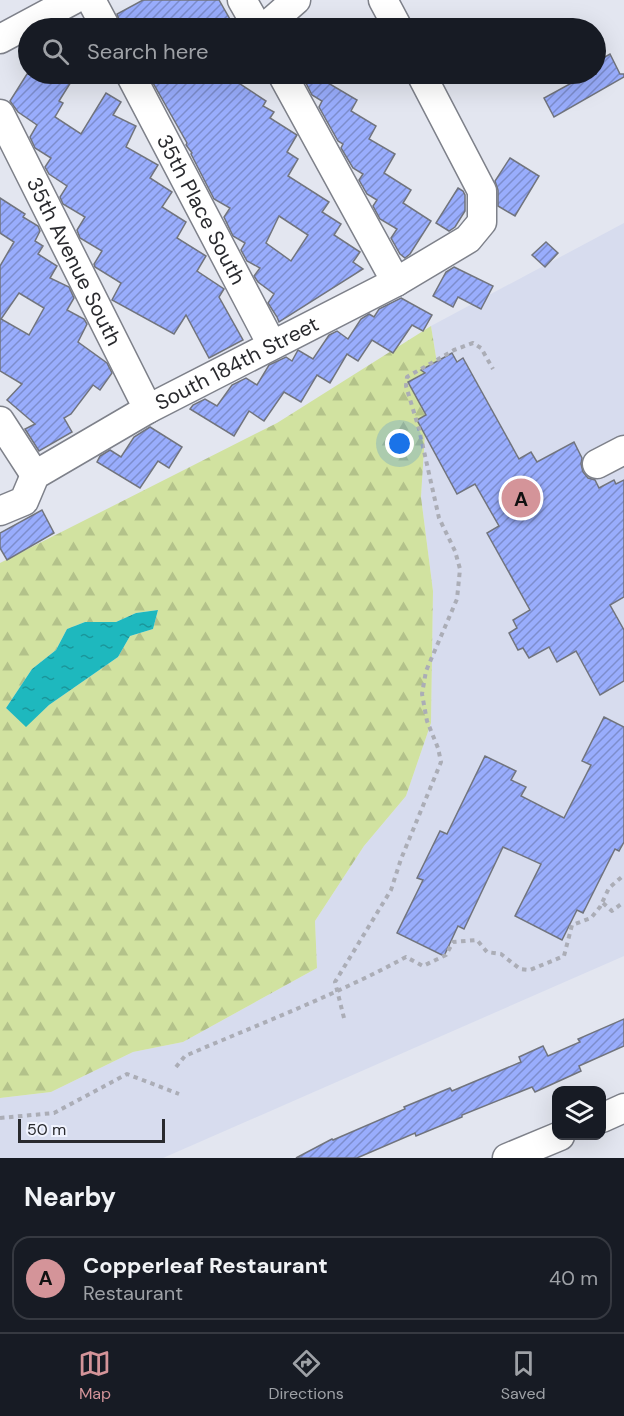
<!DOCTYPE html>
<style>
body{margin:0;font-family:"DM Sans",sans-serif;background:#20242c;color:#f1f3f6}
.controls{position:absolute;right:18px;bottom:18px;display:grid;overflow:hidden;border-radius:12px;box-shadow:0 6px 24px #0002}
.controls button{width:54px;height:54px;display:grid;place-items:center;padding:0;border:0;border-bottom:2px solid #363941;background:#171b24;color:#f1f3f6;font:30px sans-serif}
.scale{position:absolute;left:18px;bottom:15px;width:147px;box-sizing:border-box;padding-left:6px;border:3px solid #292a2e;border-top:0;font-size:16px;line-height:21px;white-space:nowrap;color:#292a2e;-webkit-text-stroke:4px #f0f3fe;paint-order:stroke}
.you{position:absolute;left:400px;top:444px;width:21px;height:21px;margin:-15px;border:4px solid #fff;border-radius:50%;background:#1a73e8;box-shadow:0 0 0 9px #1a73e833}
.badge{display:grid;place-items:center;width:39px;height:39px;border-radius:50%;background:#d49499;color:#111;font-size:20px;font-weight:700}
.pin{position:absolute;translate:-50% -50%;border:3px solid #fff;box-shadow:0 2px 6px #0006}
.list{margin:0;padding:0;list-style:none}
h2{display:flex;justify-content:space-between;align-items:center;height:78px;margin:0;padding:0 24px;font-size:26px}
h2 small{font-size:20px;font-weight:400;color:#9ea1a6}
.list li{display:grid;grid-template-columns:39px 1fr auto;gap:18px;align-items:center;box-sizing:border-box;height:84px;margin:0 12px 12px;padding:0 12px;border:2px solid #363941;border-radius:18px}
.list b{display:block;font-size:22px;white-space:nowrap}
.list p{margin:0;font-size:20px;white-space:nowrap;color:#9ea1a6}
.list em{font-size:20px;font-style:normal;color:#9ea1a6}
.icon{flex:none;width:33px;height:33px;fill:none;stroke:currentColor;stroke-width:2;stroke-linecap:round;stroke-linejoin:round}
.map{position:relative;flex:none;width:624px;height:1158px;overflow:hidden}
.search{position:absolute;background:#171b24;box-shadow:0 6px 24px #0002;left:18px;right:18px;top:18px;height:66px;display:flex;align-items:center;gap:15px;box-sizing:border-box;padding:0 21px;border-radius:33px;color:#9ea1a6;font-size:22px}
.sheet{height:174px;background:#171b24}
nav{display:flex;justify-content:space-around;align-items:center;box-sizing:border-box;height:84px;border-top:2px solid #363941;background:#171b24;font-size:16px;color:#9ea1a6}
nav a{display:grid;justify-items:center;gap:3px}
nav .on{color:#d49499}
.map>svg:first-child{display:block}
.built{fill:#d7dcee}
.forest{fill:url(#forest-firs);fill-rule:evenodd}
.water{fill:url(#water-ripples)}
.building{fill:url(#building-hatch);stroke:#71747d;stroke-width:1.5;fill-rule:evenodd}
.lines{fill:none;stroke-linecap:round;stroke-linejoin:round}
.minor-casing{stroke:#7e818a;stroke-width:31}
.path{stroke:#abadb6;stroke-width:4;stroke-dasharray:4.5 4.5;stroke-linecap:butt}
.minor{stroke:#fff;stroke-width:28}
.labels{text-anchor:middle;stroke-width:4.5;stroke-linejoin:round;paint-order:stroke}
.street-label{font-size:21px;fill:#292a2e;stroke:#f0f3fe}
</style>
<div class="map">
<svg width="624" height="1158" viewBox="0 0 624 1158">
<defs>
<pattern id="forest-firs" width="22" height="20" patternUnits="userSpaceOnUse" patternTransform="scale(1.5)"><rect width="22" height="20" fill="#d1e2a0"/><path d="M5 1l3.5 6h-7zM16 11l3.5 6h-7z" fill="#b3c28a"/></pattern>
<pattern id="water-ripples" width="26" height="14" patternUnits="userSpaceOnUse" patternTransform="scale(1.5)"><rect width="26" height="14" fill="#1eb8be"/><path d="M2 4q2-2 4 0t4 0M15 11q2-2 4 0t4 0" fill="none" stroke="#1a969b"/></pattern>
<pattern id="building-hatch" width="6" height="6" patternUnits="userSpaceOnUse" patternTransform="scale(1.5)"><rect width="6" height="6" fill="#99adfd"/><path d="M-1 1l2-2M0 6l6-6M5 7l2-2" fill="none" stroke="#7d8dcd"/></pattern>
</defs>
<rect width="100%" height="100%" fill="#e3e6f0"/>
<path class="built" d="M624 223V956L163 1158H0V1098L51 1092 133 1052 183 1042 317 968 315 921 364 846 406 796 431 723 433 591 421 497 425 433 442 394 431 326Z"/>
<path class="forest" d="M431 326 442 394 425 433 421 497 433 591 431 723 406 796 364 846 315 921 317 968 183 1042 133 1052 51 1092 0 1098V563L277 423ZM158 610 153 629 130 636 118 657 49 705 26 726 6 708 32 669 56 650 67 629 85 622H116L136 613Z"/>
<path class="water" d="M158 610 153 629 130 636 118 657 49 705 26 727 6 708 32 669 56 650 67 629 85 622H116L136 613Z"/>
<g class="building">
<path d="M143 0H219L235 28H122L117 14Z"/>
<path d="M610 54 620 74H624V77L554 117 544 98 588 74H596V62Z"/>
<path d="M27 74H76L59 101 63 103 55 117 81 134 106 93 121 102 113 115 136 126 126 147 158 165 150 178 172 192 162 207 186 222 177 238 206 256 197 271 224 289 219 297 243 340 209 358 186 315 174 334 112 300 121 283 95 267 94 264 102 251 80 238 77 230 85 217 63 204 60 197 67 186 49 174 45 167 51 158 35 148 30 137 37 125 18 112 10 101Z"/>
<path d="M148 74H225L266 101 263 106 274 112 270 118 297 135 287 152 298 159 288 176 329 202 322 212 341 224 334 235 360 252 353 262 363 269 279 322 277 317 268 303 274 294 258 282 254 276 260 268 247 261 241 250 245 243 233 236 224 217 230 208 214 199 191 154 192 153 186 145 187 143ZM279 216 308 235 291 261 266 243Z"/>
<path d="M309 74H333L328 83 357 100 351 111 376 126 369 139 395 154 384 173 411 190 403 203 431 221 410 254 405 258 400 254 391 238 397 229 380 219 373 206 377 200 367 194 359 180 363 174 353 168 341 148 343 144 338 141 319 107 322 101 312 95 305 81Z"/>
<path d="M510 158 539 176 515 216 498 206V190L495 181Z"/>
<path d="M458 188 463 191 465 195V211L455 227 449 231 436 223Z"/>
<path d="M0 198 25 214 23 217 38 226 40 231 35 241 43 246 38 254 57 266 50 278 69 287 74 298 67 310 84 319 87 324 78 342 107 363 112 373 100 390 93 385 71 414 64 418 72 432 39 451 25 429 35 424 7 400 22 384 0 371V266L14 242 0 233ZM19 293 44 308 29 335 1 319Z"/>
<path d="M546 242 558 253 545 267 532 255Z"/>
<path d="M454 267 493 286 481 309 458 297 453 307 433 296 446 272Z"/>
<path d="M401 298 432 315 423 331 412 325 393 353 372 340 358 361 347 354 330 383 317 375 301 402 284 392 264 421 249 411 234 436 190 409 193 405 205 399 217 406 232 385 246 378 257 385 269 365 286 357 292 361 298 350 313 359 329 335 337 331 348 339 361 319 369 314 374 317 379 309Z"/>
<path d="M452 353 457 362 463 358 519 459 531 452 537 462 574 442 582 458 581 464 583 472 588 478 595 480 599 488 614 480 616 484 624 480V597L610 605 624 630V681L600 695 576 651 557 662 549 647 529 658 523 648 518 650 509 633 517 628 513 620 530 610 487 533 499 526 475 484 457 494 417 420 426 415 408 382 425 373 421 370Z"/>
<path d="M150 427 182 447 169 468 158 461 140 488 97 462 100 456 110 450 121 457 134 437Z"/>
<path d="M42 510 54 533 7 560 0 548V533Z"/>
<path d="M604 717 624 727V842L619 851 615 849 583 913 577 910 562 940 515 916 541 864 503 847 464 929 458 926 444 956 397 933 423 880 417 878 440 831 447 834 485 756 516 771 511 780 526 787 521 796 564 818 591 765 582 761Z"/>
<path d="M624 1019V1046L579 1066 581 1071 535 1092 532 1087 462 1115V1117L416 1136 415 1133 357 1158H296L332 1139 333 1140 405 1109 404 1107 450 1088 452 1091 521 1062 519 1057 543 1046 548 1056 580 1042 578 1039Z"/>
</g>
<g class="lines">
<g class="minor-casing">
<g id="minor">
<path d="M91 0 106 28"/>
<path d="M242 0 258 28"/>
<path d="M383 0 398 28"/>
<path d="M264 28 296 0"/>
<path d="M0 39 73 0"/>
<path id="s1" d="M130 74 272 345"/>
<path d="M282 74 396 282"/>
<path id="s2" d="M0 114 148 409"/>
<path d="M0 421 35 475"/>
<path d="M597 464 624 450"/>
<path id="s3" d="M0 511 24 501 35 475 148 409 396 282 468 239 482 222V191L421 74"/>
<path d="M602 1118 624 1108"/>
<path d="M507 1158 560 1136"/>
</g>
</g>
<g class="path">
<path d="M603 903 612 911 624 902"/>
<path d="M344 1018 335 982 391 890 401 859 441 762 438 748 427 721 422 694 426 671 457 599 460 569 455 551 439 518 419 429 406 386 407 377 454 350 473 343 481 348 493 369"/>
<path d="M176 1067 185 1056C259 1024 336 995 406 957L423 966 446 955 453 942 477 940 487 952 501 954 520 969 530 970 564 956 572 925 591 918 600 907 609 888 624 875"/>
<path d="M0 1118 54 1113 127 1074 179 1094"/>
</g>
<use href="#minor" class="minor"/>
</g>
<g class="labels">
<g class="street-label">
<text dy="7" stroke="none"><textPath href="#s1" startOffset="153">35th Place South</textPath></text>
<text dy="7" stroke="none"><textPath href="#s2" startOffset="165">35th Avenue South</textPath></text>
<text dy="7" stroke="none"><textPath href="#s3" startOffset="285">South 184th Street</textPath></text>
</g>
</g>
</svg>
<div class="controls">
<button><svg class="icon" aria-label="layers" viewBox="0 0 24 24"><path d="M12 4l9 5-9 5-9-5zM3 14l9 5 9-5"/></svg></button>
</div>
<div class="scale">50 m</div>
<div class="you"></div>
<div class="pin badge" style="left:521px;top:498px">A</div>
<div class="search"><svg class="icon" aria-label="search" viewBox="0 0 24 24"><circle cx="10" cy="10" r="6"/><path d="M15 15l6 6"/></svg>Search here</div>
</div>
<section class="sheet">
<h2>Nearby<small></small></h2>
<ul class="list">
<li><span class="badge">A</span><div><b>Copperleaf Restaurant</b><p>Restaurant</p></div><em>40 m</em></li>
</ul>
</section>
<nav>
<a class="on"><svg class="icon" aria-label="map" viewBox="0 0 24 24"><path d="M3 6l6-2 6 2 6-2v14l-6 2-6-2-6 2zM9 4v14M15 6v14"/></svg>Map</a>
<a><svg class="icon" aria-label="directions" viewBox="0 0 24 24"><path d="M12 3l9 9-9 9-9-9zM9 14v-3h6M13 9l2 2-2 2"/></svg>Directions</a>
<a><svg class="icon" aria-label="saved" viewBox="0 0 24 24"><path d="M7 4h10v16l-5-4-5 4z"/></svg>Saved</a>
</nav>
